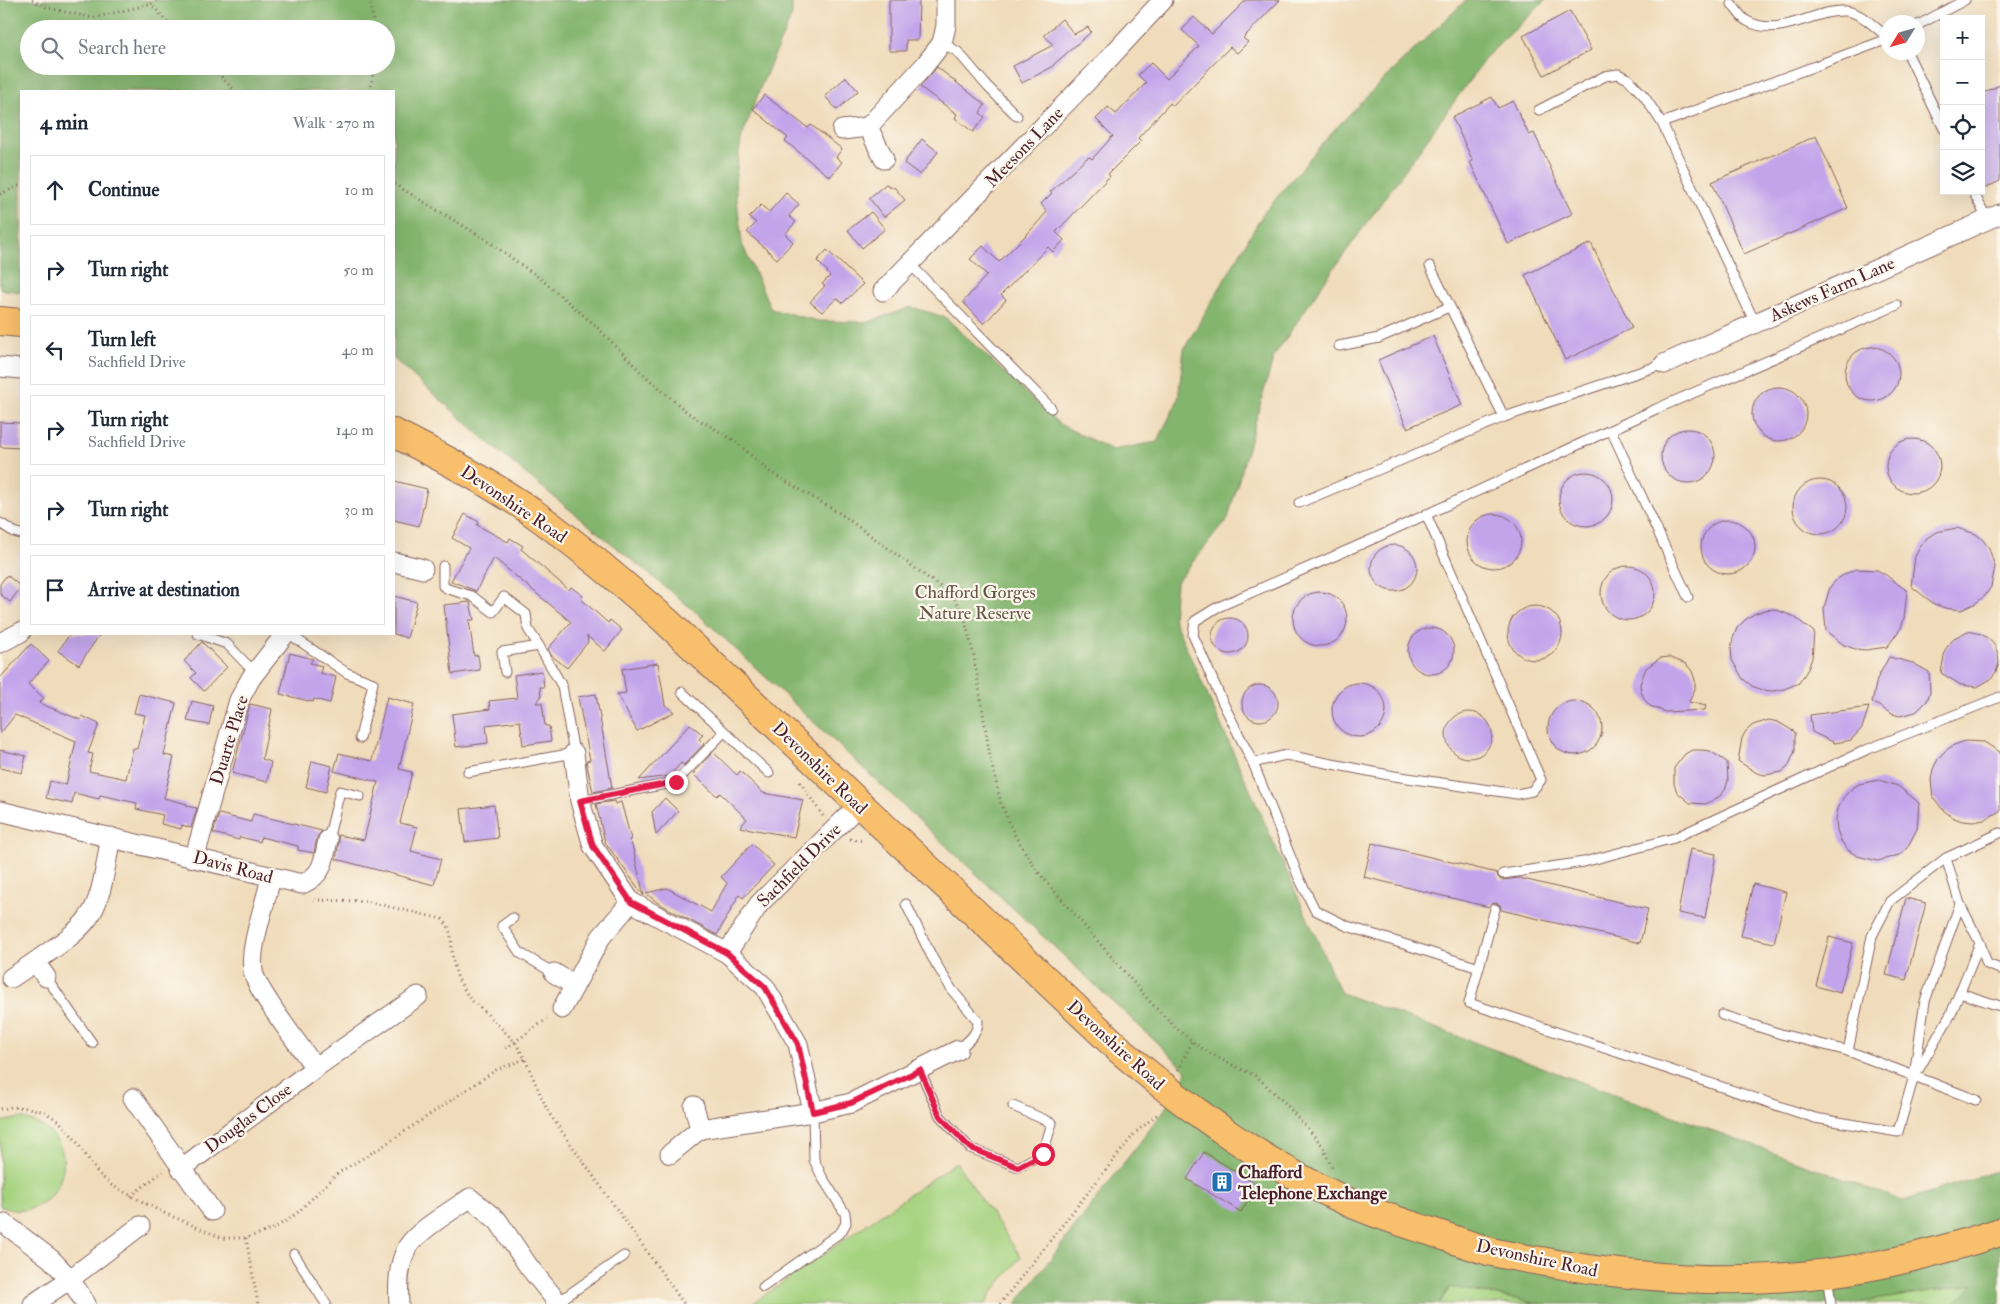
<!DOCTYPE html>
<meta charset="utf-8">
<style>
body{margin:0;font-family:"IM FELL Double Pica",serif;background:#f6f6f7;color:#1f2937}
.controls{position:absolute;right:15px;top:15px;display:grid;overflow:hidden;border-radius:0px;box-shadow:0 5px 20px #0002}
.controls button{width:45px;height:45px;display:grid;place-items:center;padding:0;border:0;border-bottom:1px solid #e0e1e3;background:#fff;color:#1f2937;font:25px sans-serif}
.compass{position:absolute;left:1880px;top:15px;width:45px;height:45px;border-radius:50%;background:#fff;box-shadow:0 5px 20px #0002;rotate:233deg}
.stop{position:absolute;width:15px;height:15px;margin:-11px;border:4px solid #e11d48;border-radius:50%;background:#fff}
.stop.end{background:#e11d48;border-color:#fff;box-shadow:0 1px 5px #0008}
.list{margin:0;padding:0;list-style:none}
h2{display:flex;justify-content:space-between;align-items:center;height:65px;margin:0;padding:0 20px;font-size:21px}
h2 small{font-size:16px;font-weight:400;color:#747a83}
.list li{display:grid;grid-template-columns:32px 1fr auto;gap:15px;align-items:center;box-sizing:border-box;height:70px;margin:0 10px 10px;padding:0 10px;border:1px solid #e0e1e3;border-radius:0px}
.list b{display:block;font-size:19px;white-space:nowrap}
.list p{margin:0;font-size:16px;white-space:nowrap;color:#747a83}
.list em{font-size:16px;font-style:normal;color:#747a83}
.icon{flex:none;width:28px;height:28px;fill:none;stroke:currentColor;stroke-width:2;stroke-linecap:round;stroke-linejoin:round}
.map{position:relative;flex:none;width:2000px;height:1304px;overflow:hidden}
.search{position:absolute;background:#fff;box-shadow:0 5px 20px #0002;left:20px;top:20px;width:375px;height:55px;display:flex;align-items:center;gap:12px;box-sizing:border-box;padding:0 18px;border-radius:28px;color:#747a83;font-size:19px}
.panel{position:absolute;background:#fff;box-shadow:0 5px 20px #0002;left:20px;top:90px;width:375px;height:545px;border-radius:0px}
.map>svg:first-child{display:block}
.green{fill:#a6d380;stroke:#787956}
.forest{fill:#84b56e;stroke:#676a4c;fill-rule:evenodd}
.building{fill:#c2a4eb}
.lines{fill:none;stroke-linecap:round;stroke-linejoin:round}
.lane-casing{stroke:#84615d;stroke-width:11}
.street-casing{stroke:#84615d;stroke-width:21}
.primary-casing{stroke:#84615d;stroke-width:30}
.path{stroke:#84615d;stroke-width:3;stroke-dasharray:1 4;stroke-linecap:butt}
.lane{stroke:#fff;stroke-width:9}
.street{stroke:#fff;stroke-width:19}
.primary{stroke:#f8bf6c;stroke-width:28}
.route{stroke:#e11d48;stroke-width:6}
.labels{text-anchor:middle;stroke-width:4.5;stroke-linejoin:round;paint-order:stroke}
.street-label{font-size:18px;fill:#4a1f2b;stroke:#fbf7ec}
.park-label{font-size:18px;fill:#654;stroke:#fbf7ec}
.poi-label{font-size:18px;font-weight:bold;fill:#4a1f2b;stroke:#fbf7ec;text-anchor:start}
</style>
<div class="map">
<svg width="2000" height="1304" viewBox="0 0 2000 1304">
<rect width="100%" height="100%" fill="#fbf7ec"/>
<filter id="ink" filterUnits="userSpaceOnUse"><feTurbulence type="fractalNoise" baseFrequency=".02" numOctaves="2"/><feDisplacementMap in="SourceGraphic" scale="10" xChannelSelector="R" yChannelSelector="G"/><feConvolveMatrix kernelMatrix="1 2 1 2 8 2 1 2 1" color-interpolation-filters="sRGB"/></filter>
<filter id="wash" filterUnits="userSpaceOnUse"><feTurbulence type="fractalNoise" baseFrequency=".0096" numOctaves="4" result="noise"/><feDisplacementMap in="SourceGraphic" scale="20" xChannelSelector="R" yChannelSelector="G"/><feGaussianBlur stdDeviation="1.12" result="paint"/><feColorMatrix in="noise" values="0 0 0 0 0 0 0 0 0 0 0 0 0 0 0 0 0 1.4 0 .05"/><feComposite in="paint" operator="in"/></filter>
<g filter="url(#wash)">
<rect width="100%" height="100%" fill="#f0dbba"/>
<g class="green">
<path d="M20 1118C98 1134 58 1232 0 1206V1122Z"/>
<path d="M956 1162 1021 1257 991 1294 986 1304H752Z"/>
<path d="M1976 1283 1954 1304H1851Z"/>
<path d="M1450 1287 1541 1304H1439Z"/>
</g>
<path class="forest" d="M0 0H792V15L761 86 741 140 735 182 742 244 771 309 818 321 868 322 911 307 945 317 1059 424 1112 450 1157 442 1178 400 1184 349 1263 214 1332 132 1389 74 1466 0H1546L1487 56 1322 285 1274 356 1228 518 1176 583 1173 618 1341 993 1903 1201 2000 1170V1304H1954L1974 1284 1851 1304H1541L1450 1287 1439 1304H1016L1163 1112 1187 1071 697 613 505 457 394 359V91H21V292L0 289ZM29 29H386V66H29Z"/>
<g id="blocks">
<g class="building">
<path d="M889 0H919L918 40H906V51H889Z"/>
<path d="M1246 0H1280L1243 38 1248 42 1237 53 1230 47 1173 106 1170 103 1138 138 1141 141 1108 174 1110 176 1056 232 1064 240 1053 252 1048 247 1001 295 1006 300 984 324 963 302 987 275 970 259 983 246 999 262 1031 230 1047 212 1041 204 1052 193 1050 192 1087 158 1090 157 1092 159 1113 136 1096 119 1108 107 1116 114 1146 83 1138 75 1151 63 1167 79 1199 46 1182 30 1194 17 1212 34Z"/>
<path d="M1570 11 1591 50 1544 75 1523 36Z"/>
<path d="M1062 19 1074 34 1088 27 1091 32 1053 65 1054 66 1022 83 1013 66 1053 45 1044 35Z"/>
<path d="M937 67 985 105 980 113 985 117 973 132 955 118 957 114 920 87Z"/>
<path d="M846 77 858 91 837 110 825 96Z"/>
<path d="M2000 85V181L1981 190V94Z"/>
<path d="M764 95 808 128 811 125 842 149 836 157 842 162 830 177 785 141 788 138 753 109Z"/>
<path d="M1492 97 1498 108 1513 101 1529 135 1534 133 1572 214 1508 244 1470 162 1473 161 1452 117Z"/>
<path d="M1816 136 1848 208 1744 254 1712 182Z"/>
<path d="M922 139 938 152 920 175 904 163Z"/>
<path d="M886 184 893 188 894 187 905 200 884 217 869 198Z"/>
<path d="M786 193 799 204 789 216 796 222 785 234 793 242 777 259 747 232 756 223 749 217 761 205 769 212Z"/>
<path d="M871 212 885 229 862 248 848 230Z"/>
<path d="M1591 243 1632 328 1565 360 1525 275Z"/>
<path d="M827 250 863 284 843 303 837 298 822 312 810 302 825 286 822 284 830 276 827 273 828 272 817 261Z"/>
<path d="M1433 336 1462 405 1407 428 1378 360Z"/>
<circle cx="1872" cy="374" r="27"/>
<circle cx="1779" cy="414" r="27"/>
<path d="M0 422 21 423V448L0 447Z"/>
<circle cx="1688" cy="456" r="27"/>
<circle cx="1913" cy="466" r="27"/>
<circle cx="1586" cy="499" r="27"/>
<circle cx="1820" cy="507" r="27"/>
<path d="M394 481 427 489 419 526 394 520Z"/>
<circle cx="1494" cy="541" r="27"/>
<path d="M465 514 479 522 477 525 508 542 510 538 523 546 521 549 569 590 571 587 583 596 581 599 608 623 610 620 622 630 605 651 587 636 588 642 567 668 551 655 548 649 571 622 494 558 476 591 451 581 469 548 452 538Z"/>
<circle cx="1728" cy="547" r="27"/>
<path d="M1957 528 1976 534 1983 540 1989 548 1995 567 1991 587 1985 596 1976 603 1961 610 1945 608 1934 604 1911 586 1915 557 1920 547 1927 538 1936 532Z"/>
<circle cx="1394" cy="568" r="23"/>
<circle cx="1628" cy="593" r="27"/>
<path d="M1857 569 1877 570 1886 575 1907 591 1904 618 1901 628 1887 647 1866 650 1855 649 1844 645 1826 631 1824 608 1830 587 1837 579 1847 573Z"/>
<path d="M7 575 21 587 10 602 0 594V584Z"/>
<circle cx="1320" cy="619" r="27"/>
<path d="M394 596 417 602 407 638 394 634Z"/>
<path d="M470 602 474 620H469L474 656 478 655 480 670 452 674 444 605Z"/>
<circle cx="1535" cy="633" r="27"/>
<path d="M1774 609 1793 616 1814 632 1812 658 1808 669 1799 683 1784 689 1773 691 1762 690 1752 686 1743 679 1732 660 1731 649 1733 638 1737 628 1745 620 1754 614 1764 610Z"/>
<circle cx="1230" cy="636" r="18"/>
<circle cx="1431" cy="651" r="23"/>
<path d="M1968 631 1981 634 1989 639 1995 646 1998 654 1999 663 1996 672 1991 679 1977 687 1961 685 1941 673 1945 650 1950 643 1956 637Z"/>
<path d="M70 634H100L79 665 58 651Z"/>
<path d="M202 642 227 667 204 691 191 678 196 673 184 661Z"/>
<path d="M31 644 49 661 28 684 44 698 39 703 81 720 82 716 99 724 88 753 93 754 89 771 126 779 133 748 137 749 145 715 134 713 139 694 176 703 164 755 174 757 164 798 187 804 186 806 197 808 191 828 182 825 181 829 161 824 163 815 136 809 137 803 100 795 99 799 74 793 72 804 46 798 50 781 66 785 76 741 15 715 0 734V678Z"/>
<path d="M290 653 313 659 310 663 322 666 320 673 336 677 330 703 314 699 313 702 280 694Z"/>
<path d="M1669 657 1686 664 1692 671 1695 680V689L1689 702 1706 706 1705 710 1665 712 1650 706 1645 700 1641 692 1640 684 1646 668 1660 658Z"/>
<path d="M1889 657 1913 663 1929 672 1930 692 1927 701 1916 712 1900 716 1892 714 1872 702 1877 679Z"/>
<path d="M658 663 665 705 674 712 637 731 617 694 626 693 622 669Z"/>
<path d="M542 671 544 687H540L541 697 536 703H542L545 726H549L551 741 523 745 520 721 486 725 488 743 456 747 452 714 490 709 489 701 517 698 514 675Z"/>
<circle cx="1359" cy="710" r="27"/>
<circle cx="1260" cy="703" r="18"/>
<path d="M596 694 612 788 593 792 586 761 590 760 578 697Z"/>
<path d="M387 697 414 704 399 769 412 772 400 823 417 827 411 851 441 859 434 885 336 859 339 842 338 835 364 840 378 782 334 771 339 753 372 761Z"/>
<circle cx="1575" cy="728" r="27"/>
<path d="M192 701 213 706 209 725 187 721Z"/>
<path d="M250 704 272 709 262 759 271 762 267 782 232 773Z"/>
<path d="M1869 707 1862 728 1851 740 1835 743 1812 732 1810 715Z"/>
<circle cx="1469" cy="735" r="23"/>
<path d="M1769 720 1778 722 1795 732V751L1788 767 1782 772 1765 775 1757 773 1738 761 1742 738 1746 731 1753 725Z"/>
<path d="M690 724 703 735 699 739 704 744 684 765 681 763 669 776 639 780Z"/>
<path d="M1965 741 1984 742 2000 752V811L1984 820 1973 822 1962 821 1952 817 1943 810 1933 797 1931 780 1933 769 1938 759 1945 751 1954 745Z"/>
<path d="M0 750 26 756 22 773 0 768Z"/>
<path d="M1692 750H1702L1710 751 1727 762 1728 781 1725 790 1720 796 1706 804 1690 803 1677 792 1674 784V768L1685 754Z"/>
<path d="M713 752 737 775 740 771 763 793 803 800 794 837 740 827 747 819 720 793 717 796 693 774Z"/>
<path d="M312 761 332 766 326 792 306 787Z"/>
<path d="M1879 780 1898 786 1919 803 1917 829 1907 848 1899 855 1878 861 1857 856 1848 850 1841 841 1837 830 1836 820 1838 809 1843 798 1850 790 1859 784Z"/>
<path d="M665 798 678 811 656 835 652 812Z"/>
<path d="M614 801 615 804 621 802 631 839 629 840 632 845 644 896 605 842 596 804Z"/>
<path d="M494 805 498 838 465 842 461 809Z"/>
<path d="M219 814 251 822 253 814 322 831 317 837 314 853 298 850V846L261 837 260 842 240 837 239 840 213 833Z"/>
<path d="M1372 843 1497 873 1498 877 1501 880 1519 878 1648 909 1640 943 1501 910 1500 905 1496 903 1491 904 1489 907 1364 877Z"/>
<path d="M752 844 774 865 743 898 739 895 717 935 658 903 646 893 667 888 711 912 727 883 721 877Z"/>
<path d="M1690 849 1716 854 1705 918 1678 913Z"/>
<path d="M1753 884 1786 892 1774 943 1741 936Z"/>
<path d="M1906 898 1926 903 1906 980 1886 975Z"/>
<path d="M1829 937 1853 943 1840 993 1816 986Z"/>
<path d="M1204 1152 1257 1185 1241 1212 1187 1179Z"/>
</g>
</g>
</g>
<g filter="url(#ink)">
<use href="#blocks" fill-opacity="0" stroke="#84615d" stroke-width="1"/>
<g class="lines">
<g class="lane-casing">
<g id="lane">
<path d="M1732 4C1736 9 1741 18 1747 21 1780 39 1814 9 1846 11 1862 13 1876 28 1888 38"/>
<path d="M1918 25 1965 0"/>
<path d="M942 43 958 52 987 86 1017 116"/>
<path d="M1907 52 1944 129"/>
<path d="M1539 110 1605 76 1618 74 1628 79 1644 96 1662 123"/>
<path d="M1973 191 1987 219"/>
<path d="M910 264 1051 408"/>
<path d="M1430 266 1504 417 1664 364"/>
<path d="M1755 323 1662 123 1888 39"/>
<path d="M1339 346 1379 338 1449 307"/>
<path d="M1611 430 1688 597"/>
<path d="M1299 503 1504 417"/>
<path d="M0 523 14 532 21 534"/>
<path d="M443 566V586L448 589 472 596 493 612 504 597 526 614 528 629 539 646"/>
<path d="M198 634 227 644 255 673"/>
<path d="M289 634 347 673 373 683 360 738"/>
<path d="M682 692 769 773"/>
<path d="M1253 763 1286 755 1394 776 1517 794 1532 791 1541 780 1426 514"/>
<path d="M468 772 574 753 562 686 539 646 502 652 505 672"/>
<path d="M580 801 676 782 724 732"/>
<path d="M328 840 340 791 360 796"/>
<path d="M1946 858 1960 904 1980 943 1987 964 2000 969"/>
<path d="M1503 874 1584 862 1674 838 1866 750 2000 697"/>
<path d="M906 904 932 957 952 990 978 1021C978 1034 968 1041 958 1050"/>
<path d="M1495 909 1469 1003 1815 1118 1898 1132 1914 1076 1848 1051 1872 936 1890 901 1946 858 2000 833"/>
<path d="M513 918 502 926 520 953 554 973"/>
<path d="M1479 968 1347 926 1315 910 1299 878 1253 763 1222 701 1193 635 1195 621 1216 608 1373 539 1656 409 1897 305"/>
<path d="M46 977 92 1043"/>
<path d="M1960 993 2000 1006"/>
<path d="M1722 1015 1781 1034 1848 1051"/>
<path d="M920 1070 940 1116 970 1148 1018 1167 1043 1153 1052 1123 1013 1106"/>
<path d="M1917 1072 1951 1014 1980 943"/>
<path d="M1914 1076 1925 1001 1960 904"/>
<path d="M1914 1076 1976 1100"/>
<path d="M294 1254 326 1304"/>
<path d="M1827 1275 1831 1304"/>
<path d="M763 1287 841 1232 846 1223 845 1213 822 1177 814 1160 813 1112"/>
<path d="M558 1302 624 1256"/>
</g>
</g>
<g class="street-casing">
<g id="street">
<path d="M868 127 924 66 942 43 946 26V0"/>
<path d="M842 130 868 127 884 159"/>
<path d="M883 291 1102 66 1163 0"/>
<path d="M1664 364 2000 214"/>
<path d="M0 367 21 369"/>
<path d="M394 562 423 569"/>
<path d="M0 643 21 632"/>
<path d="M574 753 580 801 593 846 631 902 727 953 759 904 859 805"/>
<path d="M0 811 302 884C324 874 323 862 328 840"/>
<path d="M195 856 239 700 251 678 285 634"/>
<path d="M271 877C266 903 249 946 253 971 256 991 302 1048 315 1068"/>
<path d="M727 953 765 987 798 1044 813 1112 851 1103 958 1050"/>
<path d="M554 973 574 985"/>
<path d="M46 977 35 962C52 949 75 936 88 918 103 899 106 860 111 837"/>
<path d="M11 978 35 962"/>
<path d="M562 1009 601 937 631 902"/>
<path d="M133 1098 212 1211"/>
<path d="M700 1129 813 1112"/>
<path d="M670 1154 700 1129 694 1106"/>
<path d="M181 1169 315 1068 418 996"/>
<path d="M5 1224 51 1259 70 1279 86 1304"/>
<path d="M33 1304 70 1279 140 1226"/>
<path d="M399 1304C398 1286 398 1267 406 1250 413 1233 454 1209 470 1198L498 1221 529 1267 559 1304"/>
</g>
</g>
<g class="primary-casing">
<g id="primary">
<path d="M0 321 21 323"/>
<path d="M394 433C440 456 487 481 529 510 577 544 621 582 665 620L1121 1051C1189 1110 1263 1163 1344 1200 1371 1213 1401 1222 1429 1231 1450 1238 1471 1246 1492 1252 1513 1257 1535 1260 1557 1264 1661 1282 1772 1286 1877 1265 1918 1257 1960 1245 2000 1232"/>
</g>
</g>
<g class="path">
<path d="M32 0 48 8 93 18 151 4"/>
<path d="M156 0 151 4 174 29"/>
<path d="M368 0 370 4 375 29"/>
<path d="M211 66 235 91"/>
<path d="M370 91 374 66"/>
<path d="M394 184 485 239 541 279 596 326 641 372 688 413 735 441 770 472 841 514 953 596 963 613 974 656 990 757 1001 803 1014 834 1038 872 1153 1005 1175 1027 1198 1046 1226 1062 1256 1076 1285 1103 1322 1145 1332 1168"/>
<path d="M0 194 21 185"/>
<path d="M800 782 823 816"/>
<path d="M850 839 864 841"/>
<path d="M314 900 365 901 442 919 448 926 451 936 453 962 458 979 470 999 485 1012 515 1042 525 1059 548 1112 684 1304"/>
<path d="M506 1048 547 1019"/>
<path d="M1178 1070 1192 1041"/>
<path d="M0 1109 11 1107 28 1108 45 1112 60 1122 74 1138 98 1173 111 1185 162 1212 222 1238H246L271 1230 286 1221 297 1213 338 1173 383 1146 496 1070 525 1059"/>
<path d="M131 1196 163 1171"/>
<path d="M246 1238 258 1304"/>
<path d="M1000 1304 1135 1133 1159 1113"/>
</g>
<use href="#lane" class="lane"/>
<use href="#street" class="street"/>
<use href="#primary" class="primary"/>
</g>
</g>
<g class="lines" filter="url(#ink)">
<path class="route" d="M676 782 580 801 593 846 631 902 727 953 765 987 798 1044 813 1112 851 1103 920 1070 940 1116 970 1148 1018 1167 1043 1154"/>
</g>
<defs>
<g id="building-square" transform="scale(1.125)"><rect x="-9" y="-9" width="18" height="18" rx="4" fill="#1f6fb2" stroke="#fbf7ec"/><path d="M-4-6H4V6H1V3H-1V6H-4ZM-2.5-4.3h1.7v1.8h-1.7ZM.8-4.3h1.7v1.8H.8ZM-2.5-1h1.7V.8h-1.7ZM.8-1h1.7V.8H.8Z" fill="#fff"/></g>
</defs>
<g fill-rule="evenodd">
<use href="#building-square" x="1222" y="1182"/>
</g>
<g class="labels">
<g class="street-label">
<text transform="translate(1024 147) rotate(-46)" y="6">Meesons Lane</text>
<text transform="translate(1832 289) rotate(-24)" y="6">Askews Farm Lane</text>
<text transform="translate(514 504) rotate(34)" y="6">Devonshire Road</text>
<text transform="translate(229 740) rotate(-73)" y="6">Duarte Place</text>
<text transform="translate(820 768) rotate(44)" y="6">Devonshire Road</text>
<text transform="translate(799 865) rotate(-45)" y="6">Sachfield Drive</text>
<text transform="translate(233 867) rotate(15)" y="6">Davis Road</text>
<text transform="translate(1116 1045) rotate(42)" y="6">Devonshire Road</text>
<text transform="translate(248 1118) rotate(-37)" y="6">Douglas Close</text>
<text transform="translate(1537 1258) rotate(12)" y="6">Devonshire Road</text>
</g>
<g class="park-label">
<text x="975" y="598">Chafford Gorges<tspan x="975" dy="21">Nature Reserve</tspan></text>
</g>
<g class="poi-label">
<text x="1238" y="1178">Chafford<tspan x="1238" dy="21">Telephone Exchange</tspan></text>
</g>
</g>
</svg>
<div class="controls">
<button>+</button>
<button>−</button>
<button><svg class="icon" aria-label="locate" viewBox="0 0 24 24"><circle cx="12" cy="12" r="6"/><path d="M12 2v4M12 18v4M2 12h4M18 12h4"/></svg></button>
<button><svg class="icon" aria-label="layers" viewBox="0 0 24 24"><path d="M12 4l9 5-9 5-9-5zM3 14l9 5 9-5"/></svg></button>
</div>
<svg class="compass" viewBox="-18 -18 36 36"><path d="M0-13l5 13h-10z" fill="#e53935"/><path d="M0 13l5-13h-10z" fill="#747a83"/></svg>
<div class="stop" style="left:1043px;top:1154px"></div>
<div class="stop end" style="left:676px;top:782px"></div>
<div class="search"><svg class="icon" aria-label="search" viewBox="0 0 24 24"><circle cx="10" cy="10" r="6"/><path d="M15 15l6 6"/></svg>Search here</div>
<section class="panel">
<h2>4 min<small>Walk · 270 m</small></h2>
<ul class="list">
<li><svg class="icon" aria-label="ahead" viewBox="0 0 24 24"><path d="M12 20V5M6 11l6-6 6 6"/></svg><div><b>Continue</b></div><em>10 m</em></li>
<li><svg class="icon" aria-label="right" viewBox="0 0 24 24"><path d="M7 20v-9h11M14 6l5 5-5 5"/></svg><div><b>Turn right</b></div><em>50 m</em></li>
<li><svg class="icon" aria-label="left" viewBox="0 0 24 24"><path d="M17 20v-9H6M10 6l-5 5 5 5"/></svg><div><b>Turn left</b><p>Sachfield Drive</p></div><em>40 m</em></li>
<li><svg class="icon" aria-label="right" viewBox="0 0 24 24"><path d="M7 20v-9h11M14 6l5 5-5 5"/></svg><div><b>Turn right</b><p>Sachfield Drive</p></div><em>140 m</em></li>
<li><svg class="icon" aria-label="right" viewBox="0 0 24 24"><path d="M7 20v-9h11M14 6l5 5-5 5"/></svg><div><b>Turn right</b></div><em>30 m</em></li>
<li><svg class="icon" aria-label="arrive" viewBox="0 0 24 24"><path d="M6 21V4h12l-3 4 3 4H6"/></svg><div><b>Arrive at destination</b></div></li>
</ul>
</section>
</div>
